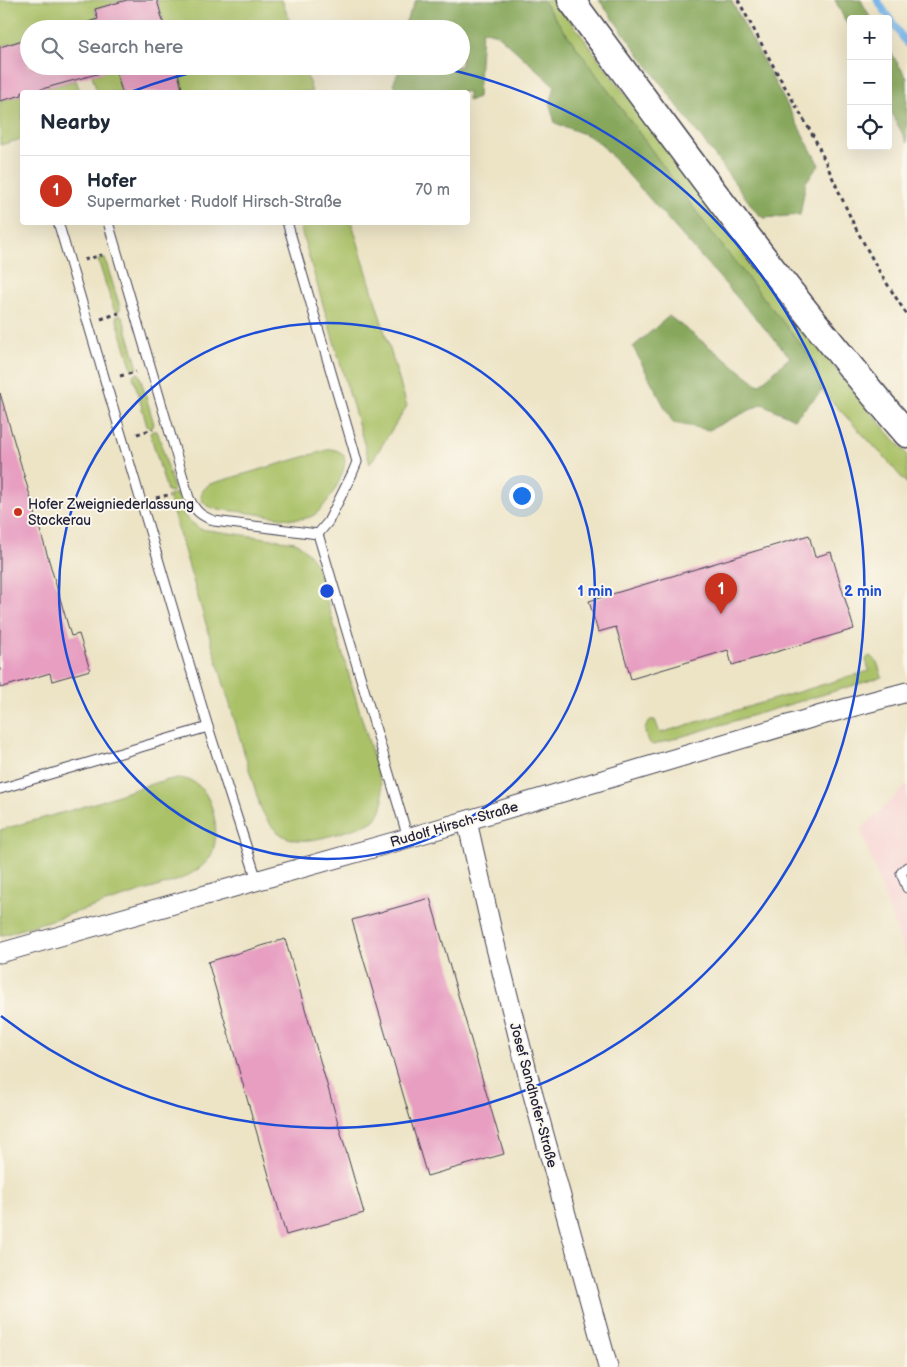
<!DOCTYPE html>
<meta charset="utf-8">
<style>
body{margin:0;font-family:"Balsamiq Sans",sans-serif;background:#f2f2f3;color:#1f2937}
.controls{position:absolute;right:15px;top:15px;display:grid;overflow:hidden;border-radius:5px;box-shadow:0 5px 20px #0002}
.controls button{width:45px;height:45px;display:grid;place-items:center;padding:0;border:0;border-bottom:1px solid #e0e1e3;background:#fff;color:#1f2937;font:25px sans-serif}
.you{position:absolute;left:521px;top:495px;width:18px;height:18px;margin:-12px;border:4px solid #fff;border-radius:50%;background:#1a73e8;box-shadow:0 0 0 8px #1a73e833}
.badge{display:grid;place-items:center;width:32px;height:32px;border-radius:50%;background:#c8321e;color:#fff;font-size:16px;font-weight:700}
.pin{position:absolute;translate:-50% -41px;filter:drop-shadow(0 1px 2px #0008)}
.pin::after{content:'';position:absolute;top:26px;width:18px;height:15px;background:inherit;clip-path:polygon(0 0,100% 0,50% 100%)}
.list{margin:0;padding:0;list-style:none}
h2{display:flex;justify-content:space-between;align-items:center;height:65px;margin:0;padding:0 20px;font-size:21px}
h2 small{font-size:16px;font-weight:400;color:#747a83}
.list li{display:grid;grid-template-columns:32px 1fr auto;gap:15px;align-items:center;box-sizing:border-box;height:70px;padding:0 20px;border-top:1px solid #e0e1e3}
.list b{display:block;font-size:19px;white-space:nowrap}
.list p{margin:0;font-size:16px;white-space:nowrap;color:#747a83}
.list em{font-size:16px;font-style:normal;color:#747a83}
.icon{flex:none;width:28px;height:28px;fill:none;stroke:currentColor;stroke-width:2;stroke-linecap:round;stroke-linejoin:round}
.map{position:relative;flex:none;width:907px;height:1367px;overflow:hidden}
.search{position:absolute;background:#fff;box-shadow:0 5px 20px #0002;left:20px;top:20px;width:450px;height:55px;display:flex;align-items:center;gap:12px;box-sizing:border-box;padding:0 18px;border-radius:28px;color:#747a83;font-size:19px}
.panel{position:absolute;background:#fff;box-shadow:0 5px 20px #0002;left:20px;top:90px;width:450px;height:135px;border-radius:5px}
.map>svg:first-child{display:block}
.built{fill:#f7cfd0}
.green{fill:#aac167;stroke:#667251}
.forest{fill:#87a75c;stroke:#54644c}
.lines{fill:none;stroke-linecap:round;stroke-linejoin:round}
.stream{stroke:#78b6eb;stroke-width:7}
.building{fill:#e79ec1}
.service-casing{stroke:#403f50;stroke-width:11}
.minor-casing{stroke:#403f50;stroke-width:21}
.secondary-casing{stroke:#403f50;stroke-width:29}
.path{stroke:#403f50;stroke-width:3;stroke-dasharray:4 4;stroke-linecap:butt}
.service{stroke:#fff;stroke-width:9}
.minor{stroke:#fff;stroke-width:19}
.secondary{stroke:#fff;stroke-width:26}
.ring{fill:none;stroke:#1d4ed8;stroke-width:2.5}
.poi-dot{fill:#c8321e;stroke:#fbf7ec;stroke-width:2}
.labels{text-anchor:middle;stroke-width:4;stroke-linejoin:round;paint-order:stroke}
.poi-label{font-size:14px;fill:#22223b;stroke:#fbf7ec;text-anchor:start}
.street-label{font-size:14px;fill:#22223b;stroke:#fbf7ec}
.centre{fill:#1d4ed8;stroke:#fbf7ec;stroke-width:2.5}
.ring-label{font-size:15px;text-anchor:middle;font-weight:bold;fill:#1d4ed8;stroke:#fbf7ec;stroke-width:4;stroke-linejoin:round;paint-order:stroke}
</style>
<div class="map">
<svg width="907" height="1367" viewBox="0 0 907 1367">
<rect width="100%" height="100%" fill="#fbf7ec"/>
<filter id="ink" filterUnits="userSpaceOnUse"><feTurbulence type="fractalNoise" baseFrequency=".02" numOctaves="2"/><feDisplacementMap in="SourceGraphic" scale="10" xChannelSelector="R" yChannelSelector="G"/><feConvolveMatrix kernelMatrix="1 2 1 2 8 2 1 2 1" color-interpolation-filters="sRGB"/></filter>
<filter id="wash" filterUnits="userSpaceOnUse"><feTurbulence type="fractalNoise" baseFrequency=".0096" numOctaves="4" result="noise"/><feDisplacementMap in="SourceGraphic" scale="20" xChannelSelector="R" yChannelSelector="G"/><feGaussianBlur stdDeviation="1.12" result="paint"/><feColorMatrix in="noise" values="0 0 0 0 0 0 0 0 0 0 0 0 0 0 0 0 0 1.4 0 .05"/><feComposite in="paint" operator="in"/></filter>
<g filter="url(#wash)">
<rect width="100%" height="100%" fill="#ede4c6"/>
<path class="built" d="M907 785V960L861 830Z"/>
<g class="green">
<path d="M0 0H127L95 9 98 19 62 29H29V38L0 47Z"/>
<path d="M157 0H282L292 29H165Z"/>
<path d="M542 0H555C636 108 715 217 798 323 834 367 869 412 907 454V484L884 457 822 391 816 364 709 229Z"/>
<path d="M176 66H304L312 92H183Z"/>
<path d="M115 69 122 92H97L92 75Z"/>
<path d="M76 80 80 92H31Z"/>
<path d="M22 95V139L0 145V101Z"/>
<path d="M299 223H352L407 406 370 464Z"/>
<path d="M103 257 105 259 120 307V310L116 312 114 310 98 260Z"/>
<path d="M119 315H121L123 318 138 368 133 370 132 369 116 317Z"/>
<path d="M139 373 154 424 152 427 149 428 147 426 133 376 134 374Z"/>
<path d="M152 431H156L158 433 174 490 172 492 167 491 150 433Z"/>
<path d="M331 449C336 450 341 451 344 456 350 469 324 513 310 517 295 522 280 517 265 515 247 513 229 510 211 508 198 501 198 492 210 484Z"/>
<path d="M178 493 182 510 186 518 200 529 295 542C305 548 310 555 316 564L378 773C381 786 387 801 379 814 373 825 358 827 346 831 308 843 279 851 260 806L168 496Z"/>
<path d="M869 656C878 658 879 669 882 677L653 745C643 739 643 728 650 720H655L660 733 869 671 866 659Z"/>
<path d="M179 778C187 779 194 781 200 787 215 801 221 839 210 857 203 868 191 874 179 880L0 936V830C34 820 68 812 101 801 127 792 152 782 179 778Z"/>
</g>
<g class="forest">
<path d="M416 0H542L709 229 816 364 822 391 794 419 762 404 709 430 673 423 633 347 669 316 759 385 790 357 601 144 587 135 555 123 550 105 555 86 497 34 482 30 478 97 468 101V92H403L393 84 401 66H461V29H402Z"/>
<path d="M599 0H731L819 165 806 182 800 215 764 218 757 213Z"/>
<path d="M835 0H861L871 19H851V32Z"/>
<path d="M888 48 907 78V143L888 106Z"/>
</g>
<g class="lines">
<path class="stream" d="M877 0 907 44"/>
</g>
<g id="blocks">
<g class="building">
<path d="M127 0H157L165 29H64L98 19 95 9Z"/>
<path d="M29 38V66H176L183 92H122L115 69 31 92H22V95L0 101V47Z"/>
<path d="M0 393 71 636 79 634 90 670 52 681 50 673 0 688Z"/>
<path d="M809 535 815 557 831 552 854 629 732 665 728 650 631 679 616 627 598 632 589 601Z"/>
<path d="M430 898 504 1154 427 1176 352 920Z"/>
<path d="M285 939 364 1213 286 1235 208 962Z"/>
</g>
</g>
</g>
<g filter="url(#ink)">
<use href="#blocks" fill-opacity="0" stroke="#403f50" stroke-width="1"/>
<g class="lines">
<g class="service-casing">
<g id="service">
<path d="M58 222 208 727 257 880"/>
<path d="M108 222 189 498C196 512 200 515 214 521L318 534"/>
<path d="M287 222 353 447 357 462 352 474 328 522 318 534"/>
<path d="M318 534 408 838"/>
<path d="M0 789 208 727"/>
<path d="M907 867 901 873 907 888"/>
</g>
</g>
<g class="minor-casing">
<g id="minor">
<path d="M467 821 494 940 532 1091 608 1367"/>
<path d="M0 953 408 838 818 716 907 692"/>
</g>
</g>
<g class="secondary-casing">
<path id="secondary" d="M571 0C680 147 787 295 907 434"/>
</g>
<g class="path">
<path d="M738 0 776 71 815 139 854 225 879 271 907 315"/>
<path d="M84 260 102 255"/>
<path d="M101 319 119 313"/>
<path d="M120 376 136 372"/>
<path d="M137 434 153 429"/>
<path d="M156 498 172 494"/>
</g>
<use href="#service" class="service"/>
<use href="#minor" class="minor"/>
<use href="#secondary" class="secondary"/>
</g>
</g>
<g class="ring">
<circle cx="327" cy="591" r="268"/>
<path d="M131 92A536 536 0 0 1 216 67M438 67A536 536 0 1 1 1 1016"/>
</g>
<circle class="poi-dot" cx="18" cy="512" r="5"/>
<g class="labels">
<g class="poi-label">
<text x="28" y="509">Hofer Zweigniederlassung<tspan x="28" dy="16">Stockerau</tspan></text>
</g>
<g class="street-label">
<text transform="translate(454 824) rotate(-16)" y="5">Rudolf Hirsch-Straße</text>
<text transform="translate(534 1095) rotate(75)" y="5">Josef Sandhofer-Straße</text>
</g>
</g>
<circle cx="327" cy="591" r="8" class="centre"/>
<g class="ring-label">
<text x="595" y="596">1 min</text>
<text x="863" y="596">2 min</text>
</g>
</svg>
<div class="controls">
<button>+</button>
<button>−</button>
<button><svg class="icon" aria-label="locate" viewBox="0 0 24 24"><circle cx="12" cy="12" r="6"/><path d="M12 2v4M12 18v4M2 12h4M18 12h4"/></svg></button>
</div>
<div class="you"></div>
<div class="pin badge" style="left:721px;top:614px">1</div>
<div class="search"><svg class="icon" aria-label="search" viewBox="0 0 24 24"><circle cx="10" cy="10" r="6"/><path d="M15 15l6 6"/></svg>Search here</div>
<section class="panel">
<h2>Nearby<small></small></h2>
<ul class="list">
<li><span class="badge">1</span><div><b>Hofer</b><p>Supermarket · Rudolf Hirsch-Straße</p></div><em>70 m</em></li>
</ul>
</section>
</div>
